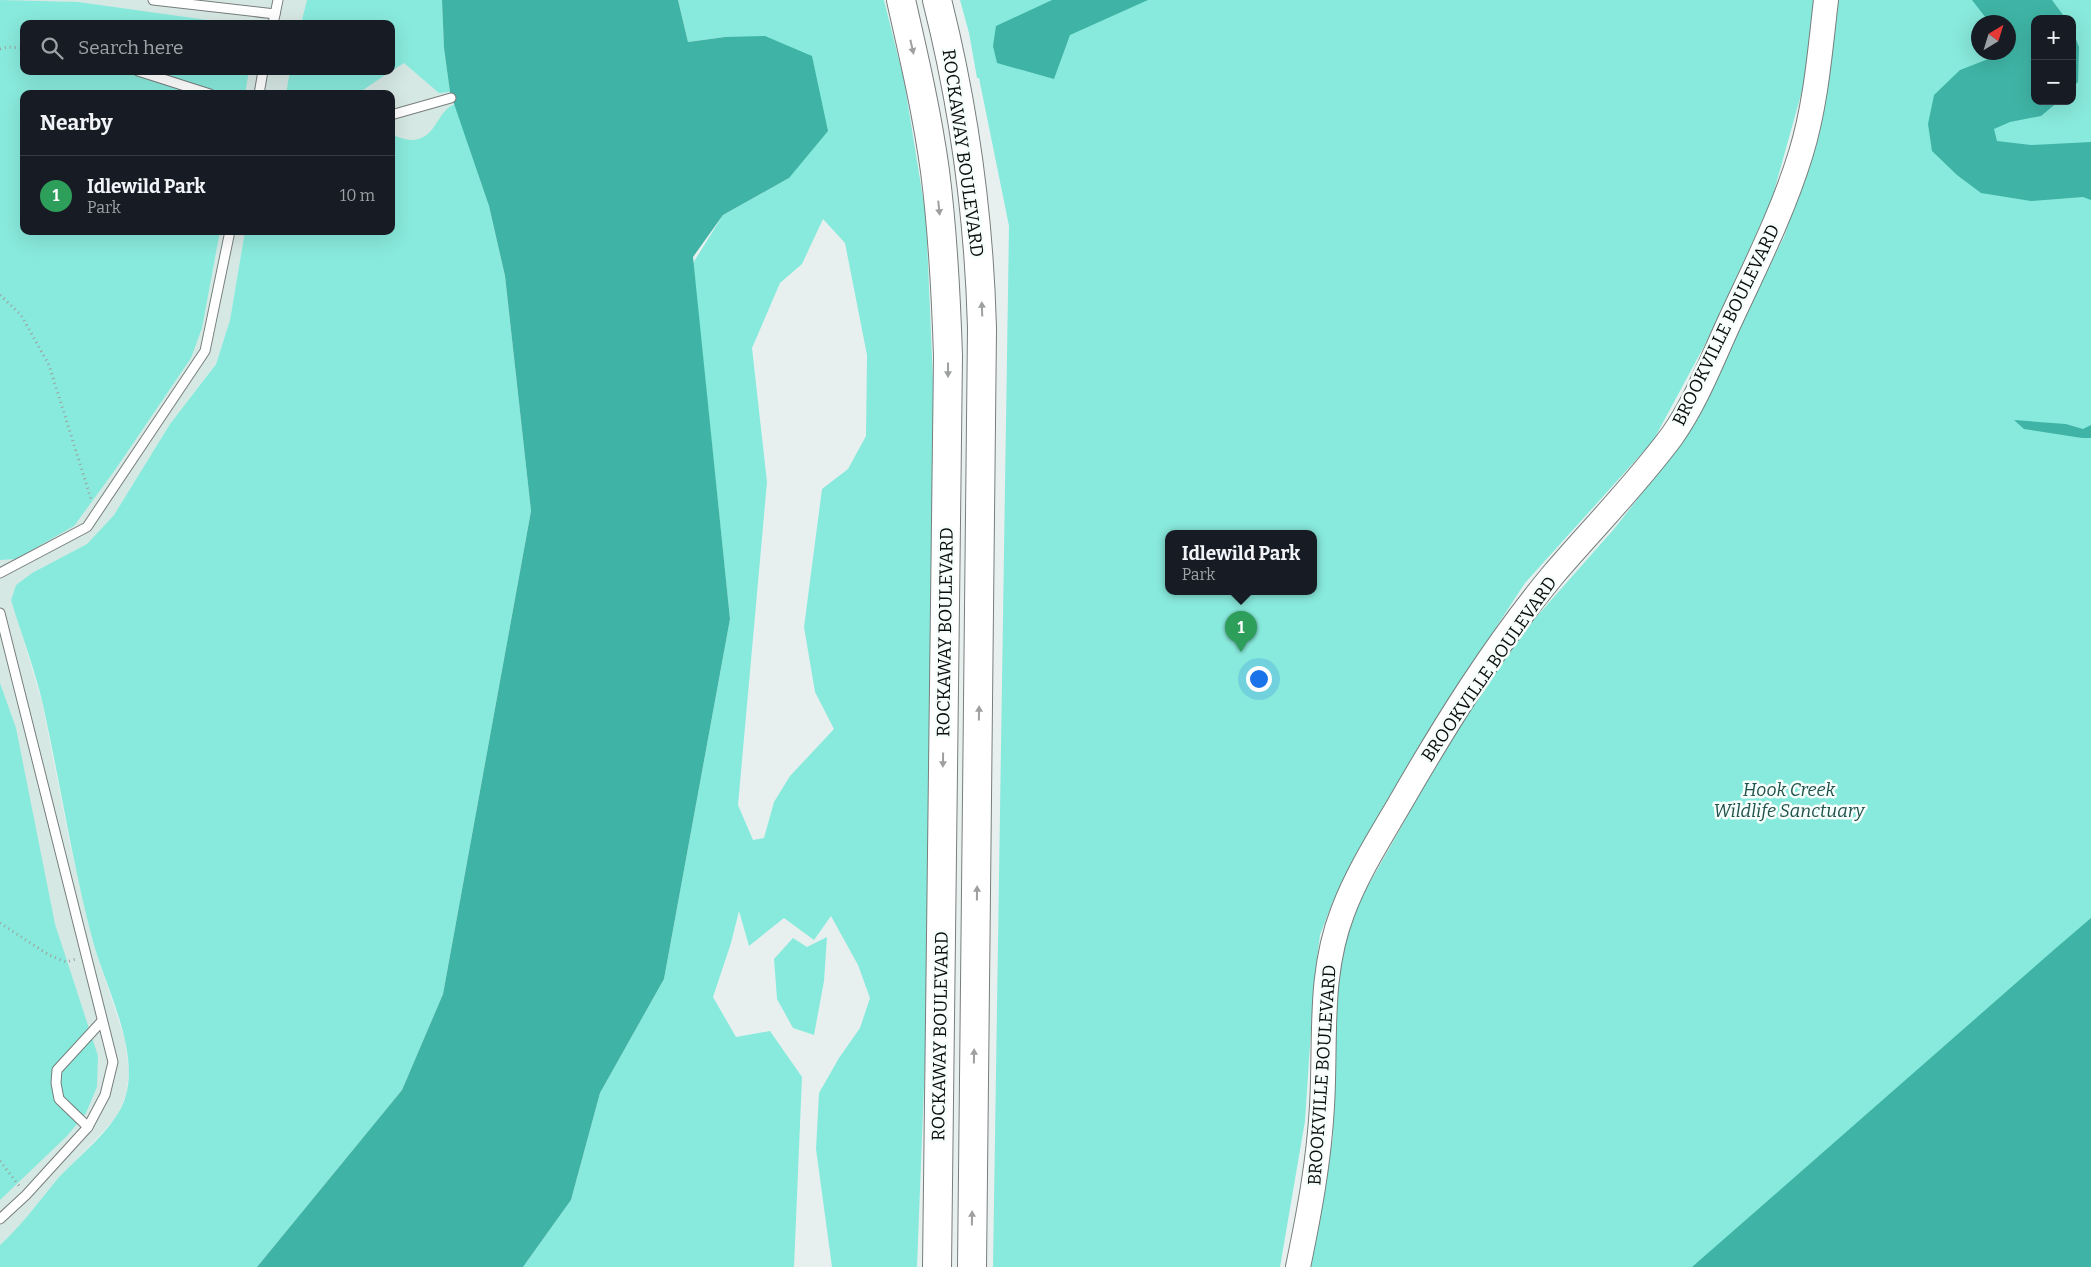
<!DOCTYPE html>
<meta charset="utf-8">
<style>
body{margin:0;font-family:Bitter,serif;background:#20242c;color:#f1f3f6}
.controls{position:absolute;right:15px;top:15px;display:grid;overflow:hidden;border-radius:10px;box-shadow:0 5px 20px #0002}
.controls button{width:45px;height:45px;display:grid;place-items:center;padding:0;border:0;border-bottom:1px solid #363941;background:#171b24;color:#f1f3f6;font:25px sans-serif}
.compass{position:absolute;left:1971px;top:15px;width:45px;height:45px;border-radius:50%;background:#171b24;box-shadow:0 5px 20px #0002;rotate:38deg}
.you{position:absolute;left:1258px;top:678px;width:18px;height:18px;margin:-12px;border:4px solid #fff;border-radius:50%;background:#1a73e8;box-shadow:0 0 0 8px #1a73e833}
.badge{display:grid;place-items:center;width:32px;height:32px;border-radius:50%;background:#d89ab3;color:#fff;font-size:16px;font-weight:700}
.pin{position:absolute;translate:-50% -41px;filter:drop-shadow(0 1px 2px #0008)}
.pin::after{content:'';position:absolute;top:26px;width:18px;height:15px;background:inherit;clip-path:polygon(0 0,100% 0,50% 100%)}
.popup{position:absolute;left:1165px;top:530px;width:152px;height:65px;box-sizing:border-box;display:grid;place-content:center;border-radius:10px;background:#171b24;filter:drop-shadow(0 1px 4px #0005);font-size:16px;white-space:nowrap;color:#9ea1a6}
.popup b{font-size:19px;color:#f1f3f6}
.popup::after{content:'';position:absolute;left:50%;top:100%;margin-left:-10px;border:10px solid transparent;border-top-color:#171b24}
.list{margin:0;padding:0;list-style:none}
h2{display:flex;justify-content:space-between;align-items:center;height:65px;margin:0;padding:0 20px;font-size:21px}
h2 small{font-size:16px;font-weight:400;color:#9ea1a6}
.list li{display:grid;grid-template-columns:32px 1fr auto;gap:15px;align-items:center;box-sizing:border-box;height:80px;padding:0 20px;border-top:1px solid #363941}
.list b{display:block;font-size:19px;white-space:nowrap}
.list p{margin:0;font-size:16px;white-space:nowrap;color:#9ea1a6}
.list em{font-size:16px;font-style:normal;color:#9ea1a6}
.icon{flex:none;width:28px;height:28px;fill:none;stroke:currentColor;stroke-width:2;stroke-linecap:round;stroke-linejoin:round}
.map{position:relative;flex:none;width:2091px;height:1267px;overflow:hidden}
.search{position:absolute;background:#171b24;box-shadow:0 5px 20px #0002;left:20px;top:20px;width:375px;height:55px;display:flex;align-items:center;gap:12px;box-sizing:border-box;padding:0 18px;border-radius:10px;color:#9ea1a6;font-size:19px}
.panel{position:absolute;background:#171b24;box-shadow:0 5px 20px #0002;left:20px;top:90px;width:375px;height:145px;border-radius:10px}
.map>svg:first-child{display:block}
.built{fill:#d6e8e4;fill-rule:evenodd}
.green{fill:#88eadc;fill-rule:evenodd}
.water{fill:#3fb4a6}
.lines{fill:none;stroke-linecap:round;stroke-linejoin:round}
.service-casing{stroke:#777e7c;stroke-width:11}
.tertiary-casing{stroke:#777e7c;stroke-width:26}
.trunk-casing{stroke:#777e7c;stroke-width:30}
.path{stroke:#9aa09f;stroke-width:3;stroke-dasharray:1 4;stroke-linecap:butt}
.service{stroke:#fff;stroke-width:9}
.tertiary{stroke:#fff;stroke-width:24}
.trunk{stroke:#fff;stroke-width:28}
.oneway{fill:#9e9f9f}
.labels{text-anchor:middle;stroke-width:5;stroke-linejoin:round;paint-order:stroke}
.street-label{font-size:18px;fill:#0c0e0e;stroke:#f6fefc}
.park-label{font-size:18px;font-style:italic;fill:#20514a;stroke:#f6fefc}
</style>
<div class="map">
<svg width="2091" height="1267" viewBox="0 0 2091 1267">
<rect width="100%" height="100%" fill="#e8f0ef"/>
<path class="built" d="M0 0H697L444 138 391 153V94H24V231H245L230 320 216 363 170 424 114 515 87 544 32 573 16 585 11 599 42 702 70 844 92 939 125 1040 129 1072 126 1095 116 1118 56 1181 18 1228 0 1245ZM24 24H391V71H24Z"/>
<g class="green">
<path d="M0 0 78 2 236 24H24V71H249L245 94H24V231H220L202 328 191 358 115 470 74 526 16 559 0 560Z"/>
<path d="M307 0H442L444 48 450 92 439 93 404 63 391 71V24H301Z"/>
<path d="M678 0H884L904 80 926 217 934 404 925 1060 917 1267H832L816 1149 819 1093 839 1058 860 1028 870 998 858 965 831 916 814 940 784 918 749 946 739 911 731 943 713 997 736 1037 770 1031 802 1077 794 1267H523L571 1200 600 1093 664 979 730 619 693 263 723 215 789 178 725 37 688 42ZM823 219 845 243 867 355 866 436 848 469 822 489 804 627 815 692 834 729 790 776 774 802 764 838 753 840 738 805 767 482 752 348 780 283 802 264Z"/>
<path d="M960 0H1817L1809 66 1771 202 1709 337 1653 441 1525 583 1434 722 1376 819 1333 901 1320 935 1314 984 1305 1121 1280 1267H993L1009 226 979 78H977L969 33ZM1168 533H1314V591H1168Z"/>
<path d="M1836 0H2091V936L1706 1267H1307L1333 1138 1336 1002 1340 948 1356 907 1460 723 1496 670 1530 624 1614 529 1679 446 1784 237 1806 173ZM2035 19H2072V101H2035ZM1978 22H2008V52H1978Z"/>
<path d="M290 71H391L357 94H286Z"/>
<path d="M455 104 489 206 505 276 531 511 443 994 402 1090 257 1267H0V1245C21 1226 37 1204 55 1182 77 1156 117 1129 126 1095 139 1047 104 984 92 938 72 861 60 782 43 705 35 669 21 634 11 600L16 585 32 573 87 544 114 515 170 424 216 364 230 320 245 231H391V135C397 136 405 140 411 140 437 140 435 112 455 104Z"/>
<path d="M0 683 16 728 55 924 98 1056 97 1087 86 1113 67 1136 0 1200Z"/>
<path d="M827 937 824 981 814 1035 793 1028 777 999 774 959 793 938 807 947Z"/>
</g>
<g class="water">
<path d="M442 0H678L688 42 725 37 765 36 812 56 828 131 789 178 723 215 693 257 730 619 664 979 600 1093 571 1200 523 1267H257L402 1090 443 994 531 511 505 276 489 206 450 92 444 48Z"/>
<path d="M1052 0H1148L1070 35 1054 79 997 63 993 46 996 26Z"/>
<path d="M1972 0H2052L2066 19H2035V101H2059L2041 116 2010 122 1994 129 1997 141 2031 145 2091 142V200L2083 197 2031 201 1981 193 1957 175 1932 151 1928 124 1934 95 1960 70 2009 51 2008 22H1989Z"/>
<path d="M2072 29 2079 47 2078 82 2072 88Z"/>
<path d="M2014 420 2066 424 2083 429 2091 425V438H2082L2024 429Z"/>
<path d="M2091 918V1267H1692L2056 948Z"/>
</g>
<g class="lines">
<g class="service-casing">
<g id="service">
<path d="M153 0 275 14"/>
<path d="M273 24 278 0"/>
<path d="M138 71 210 94"/>
<path d="M259 94 263 71"/>
<path d="M391 115 451 98"/>
<path d="M0 573 87 527 205 351 230 231"/>
<path d="M0 613 113 1062 105 1095 88 1127 26 1195 0 1219"/>
<path d="M88 1127 59 1099 56 1083 57 1070 102 1021"/>
</g>
</g>
<g class="tertiary-casing">
<path id="tertiary" d="M1298 1267C1309 1214 1319 1161 1322 1106 1326 1040 1318 975 1343 911 1357 874 1379 839 1399 805 1445 725 1494 646 1552 576 1592 529 1635 486 1672 436 1696 402 1712 360 1729 323 1755 267 1783 212 1801 153 1816 104 1820 51 1826 0"/>
</g>
<g class="trunk-casing">
<g id="trunk">
<path d="M901 0C914 57 927 113 935 171 943 233 946 294 948 356L937 1267"/>
<path d="M937 0C964 107 979 217 982 328L972 1267"/>
</g>
</g>
<g class="path">
<path d="M0 49 7 47 24 48"/>
<path d="M0 295 21 315 49 365 91 499"/>
<path d="M0 923 49 955 66 962 76 959"/>
<path d="M0 1161 20 1187"/>
</g>
<use href="#service" class="service"/>
<use href="#tertiary" class="tertiary"/>
<use href="#trunk" class="trunk"/>
</g>
<defs><path id="oneway-solid" d="M-6-.8H1V-3.2L6.5 0L1 3.2V.8H-6Z" transform="scale(1.25)"/></defs>
<g class="oneway">
<use href="#oneway-solid" transform="translate(912 47) rotate(77)"/>
<use href="#oneway-solid" transform="translate(939 208) rotate(84)"/>
<use href="#oneway-solid" transform="translate(982 309) rotate(-92)"/>
<use href="#oneway-solid" transform="translate(948 370) rotate(90)"/>
<use href="#oneway-solid" transform="translate(979 713) rotate(-89)"/>
<use href="#oneway-solid" transform="translate(943 760) rotate(91)"/>
<use href="#oneway-solid" transform="translate(977 893) rotate(-89)"/>
<use href="#oneway-solid" transform="translate(974 1056) rotate(-89)"/>
<use href="#oneway-solid" transform="translate(972 1218) rotate(-89)"/>
</g>
<g class="labels">
<g class="street-label">
<text transform="translate(963 153) rotate(82)" y="6">ROCKAWAY BOULEVARD</text>
<text transform="translate(1726 325) rotate(-64)" y="6">BROOKVILLE BOULEVARD</text>
<text transform="translate(945 632) rotate(-89)" y="6">ROCKAWAY BOULEVARD</text>
<text transform="translate(1489 669) rotate(-55)" y="6">BROOKVILLE BOULEVARD</text>
<text transform="translate(940 1036) rotate(-89)" y="6">ROCKAWAY BOULEVARD</text>
<text transform="translate(1322 1075) rotate(-86)" y="6">BROOKVILLE BOULEVARD</text>
</g>
<g class="park-label">
<text x="1789" y="796">Hook Creek<tspan x="1789" dy="21">Wildlife Sanctuary</tspan></text>
</g>
</g>
</svg>
<div class="controls">
<button>+</button>
<button>−</button>
</div>
<svg class="compass" viewBox="-18 -18 36 36"><path d="M0-13l5 13h-10z" fill="#e53935"/><path d="M0 13l5-13h-10z" fill="#9ea1a6"/></svg>
<div class="you"></div>
<div class="pin badge" style="left:1241px;top:652px;background:#2e9e5b">1</div>
<div class="popup"><b>Idlewild Park</b>Park</div>
<div class="search"><svg class="icon" aria-label="search" viewBox="0 0 24 24"><circle cx="10" cy="10" r="6"/><path d="M15 15l6 6"/></svg>Search here</div>
<section class="panel">
<h2>Nearby<small></small></h2>
<ul class="list">
<li><span class="badge" style="background:#2e9e5b">1</span><div><b>Idlewild Park</b><p>Park</p></div><em>10 m</em></li>
</ul>
</section>
</div>
